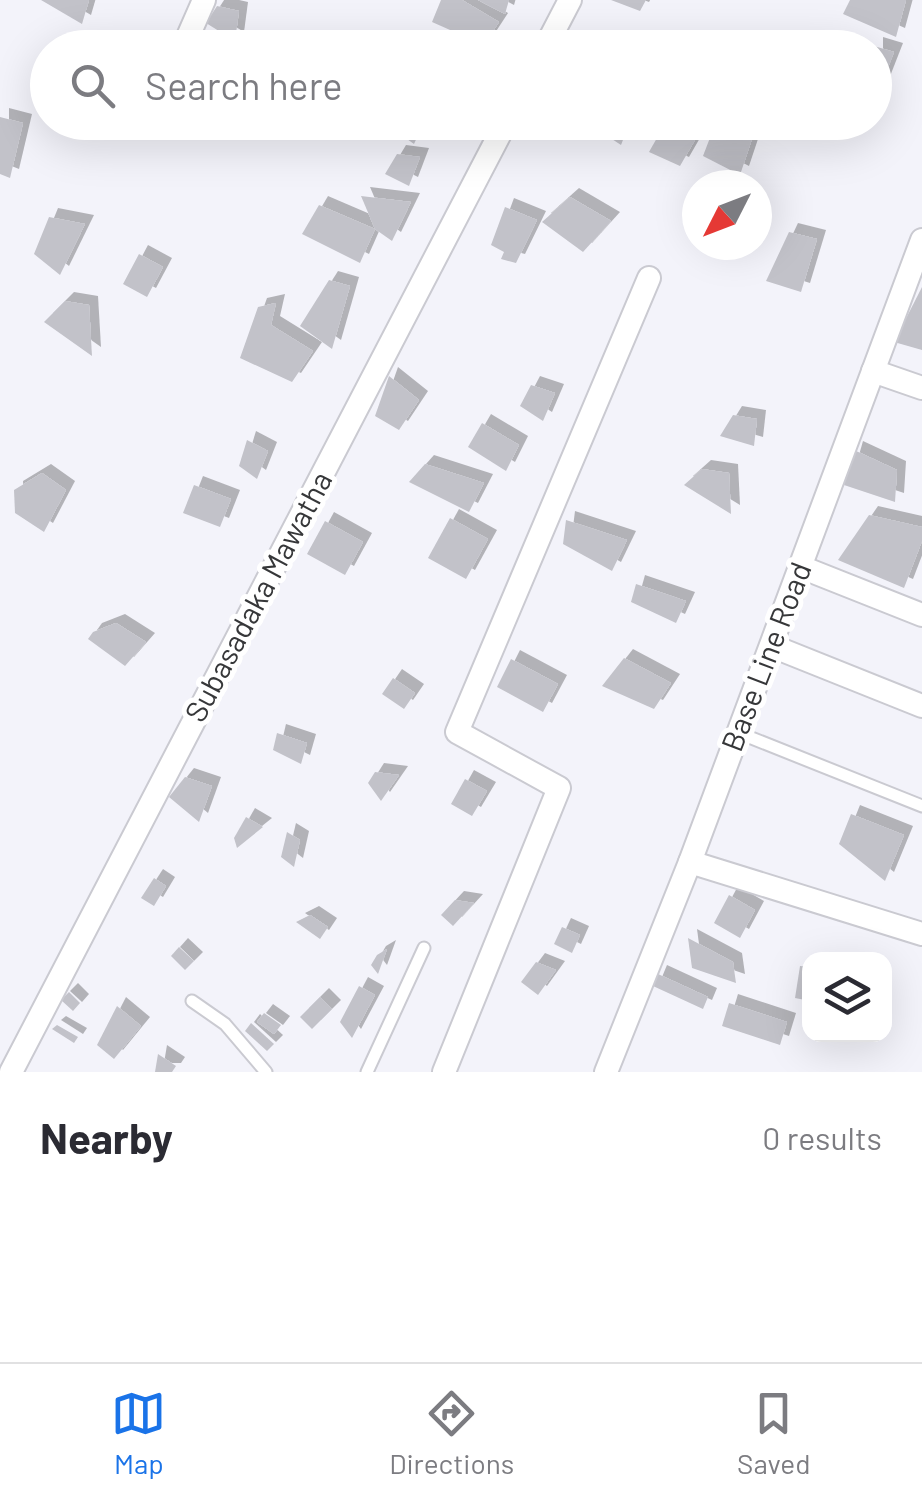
<!DOCTYPE html>
<style>
body{margin:0;font-family:Barlow,sans-serif;background:#f2f2f3;color:#2b2b33}
.controls{position:absolute;right:30px;bottom:30px;display:grid;overflow:hidden;border-radius:20px;box-shadow:0 10px 40px #0002}
.controls button{width:90px;height:90px;display:grid;place-items:center;padding:0;border:0;border-bottom:2px solid #e1e1e2;background:#fff;color:#2b2b33;font:50px sans-serif}
.compass{position:absolute;left:682px;top:170px;width:90px;height:90px;border-radius:50%;background:#fff;box-shadow:0 10px 40px #0002;rotate:228deg}
.list{margin:0;padding:0;list-style:none}
h2{display:flex;justify-content:space-between;align-items:center;height:130px;margin:0;padding:0 40px;font-size:42px}
h2 small{font-size:32px;font-weight:400;color:#7c7c81}
.icon{flex:none;width:55px;height:55px;fill:none;stroke:currentColor;stroke-width:2;stroke-linecap:round;stroke-linejoin:round}
.map{position:relative;flex:none;width:922px;height:1072px;overflow:hidden}
.search{position:absolute;background:#fff;box-shadow:0 10px 40px #0002;left:30px;right:30px;top:30px;height:110px;display:flex;align-items:center;gap:25px;box-sizing:border-box;padding:0 35px;border-radius:55px;color:#7c7c81;font-size:38px}
.sheet{height:290px;background:#fff}
nav{display:flex;justify-content:space-around;align-items:center;box-sizing:border-box;height:140px;border-top:2px solid #e1e1e2;background:#fff;font-size:28px;color:#7c7c81}
nav a{display:grid;justify-items:center;gap:5px}
nav .on{color:#1a73e8}
.map>svg:first-child{display:block}
.building{fill:#c2c2c9;filter:url(#shadow)}
.lines{fill:none;stroke-linecap:round;stroke-linejoin:round}
.lane-casing{stroke:#cacad1;stroke-width:15}
.street-casing{stroke:#cacad1;stroke-width:26}
.lane{stroke:#fff;stroke-width:11}
.street{stroke:#fff;stroke-width:22}
.labels{text-anchor:middle;stroke-width:10;stroke-linejoin:round;paint-order:stroke}
.street-label{font-size:30px;fill:#363739;stroke:#fff}
</style>
<div class="map">
<svg width="922" height="1072" viewBox="0 0 922 1072">
<defs>
<filter id="shadow"><feDropShadow dx="9" dy="-9" stdDeviation="0" flood-color="#0004"/></filter>
</defs>
<rect width="100%" height="100%" fill="#f3f3fa"/>
<g class="building">
<path d="M41 0H89L82 24Z"/>
<path d="M441 0H462L499 22 484 45 432 22Z"/>
<path d="M478 0H509L505 14Z"/>
<path d="M611 0H646L640 11Z"/>
<path d="M850 0H906L896 37 843 14Z"/>
<path d="M217 6 239 11 235 41 206 23Z"/>
<path d="M874 46 894 52 878 93 874 91Z"/>
<path d="M0 117 23 123 10 178 0 174Z"/>
<path d="M383 122H424L414 144Z"/>
<path d="M586 122H630L621 145Z"/>
<path d="M666 122 699 133 680 166 649 152Z"/>
<path d="M716 122H741L756 127 740 175 703 156Z"/>
<path d="M397 154 420 157 409 186 385 174Z"/>
<path d="M361 196 411 202 392 241 375 229Z"/>
<path d="M570 197 611 221 583 252 542 222Z"/>
<path d="M319 205 375 229 360 263 302 234Z"/>
<path d="M505 207 537 220 516 263 501 259 504 252 491 245Z"/>
<path d="M49 217 85 224 60 275 34 254Z"/>
<path d="M789 232 817 239 801 292 766 281Z"/>
<path d="M139 254 163 267 147 297 123 284Z"/>
<path d="M329 280 350 286 332 349 300 326Z"/>
<path d="M922 287V350L894 342Z"/>
<path d="M65 301 89 305 92 356 44 322Z"/>
<path d="M276 303 271 325 313 351 292 382 240 358 258 307Z"/>
<path d="M389 376 419 400 399 430 375 416Z"/>
<path d="M531 385 555 393 543 421 520 406Z"/>
<path d="M733 415 757 419 754 446 720 436Z"/>
<path d="M482 423 519 445 506 471 468 447Z"/>
<path d="M247 440 268 451 257 479 239 466Z"/>
<path d="M854 450 897 470 895 502 844 485Z"/>
<path d="M425 464 484 483 469 512 409 482Z"/>
<path d="M702 469 729 473 731 514 684 485Z"/>
<path d="M42 473 66 490 44 532 15 513 14 490Z"/>
<path d="M194 485 231 499 220 527 183 513Z"/>
<path d="M869 515 922 527V541L904 588 838 560Z"/>
<path d="M450 518 488 539 466 579 428 558Z"/>
<path d="M566 520 627 540 612 571 563 544Z"/>
<path d="M325 521 363 542 345 575 307 554Z"/>
<path d="M636 584 686 601 676 623 631 602Z"/>
<path d="M116 623 146 642 125 666 88 639 93 632Z"/>
<path d="M624 658 671 683 654 709 602 686Z"/>
<path d="M511 659 558 684 543 712 497 687Z"/>
<path d="M393 678 415 693 404 709 382 694Z"/>
<path d="M277 733 307 743 301 764 273 750Z"/>
<path d="M375 772 399 775 381 801 368 783Z"/>
<path d="M185 777 212 786 199 822 169 797Z"/>
<path d="M465 779 487 791 472 816 451 804Z"/>
<path d="M851 814 904 835 885 881 839 844Z"/>
<path d="M246 817 263 827 237 848 234 838Z"/>
<path d="M287 832 300 840 294 867 281 857Z"/>
<path d="M154 878 166 886 154 906 141 898Z"/>
<path d="M729 895 755 910 740 938 714 923Z"/>
<path d="M455 900 474 903 453 926 441 915Z"/>
<path d="M310 915 328 927 320 939 296 922Z"/>
<path d="M562 927 580 935 572 953 554 944Z"/>
<path d="M688 938 733 962 736 983 692 968Z"/>
<path d="M179 947 194 961 185 970 171 956Z"/>
<path d="M387 949 378 974 371 965 377 955Z"/>
<path d="M536 962 556 970 538 995 521 982Z"/>
<path d="M800 966 810 967V1001L795 998Z"/>
<path d="M658 974 708 997 703 1009 653 986Z"/>
<path d="M359 986 375 995 352 1038 340 1022Z"/>
<path d="M69 992 80 1003 73 1011 61 1000Z"/>
<path d="M320 997 332 1009 312 1029 300 1017Z"/>
<path d="M729 1003 787 1022 780 1045 722 1026Z"/>
<path d="M117 1006 141 1026 114 1059 97 1045Z"/>
<path d="M264 1013 281 1025 274 1034 257 1022Z"/>
<path d="M251 1023 274 1044 267 1051 245 1031Z"/>
<path d="M57 1025 78 1037 74 1043 52 1029Z"/>
<path d="M158 1054 176 1066 172 1072H155Z"/>
</g>
<g class="lines">
<g class="lane-casing">
<g id="lane">
<path d="M739 733 922 806"/>
<path d="M192 1001 225 1024 266 1072"/>
<path d="M367 1072 424 948"/>
</g>
</g>
<g class="street-casing">
<g id="street">
<path d="M183 48 204 0"/>
<path d="M545 48 570 0"/>
<path d="M873 371 922 388"/>
<path d="M801 567 922 615"/>
<path d="M772 646 922 706"/>
<path d="M690 862 922 934"/>
<path d="M11 1072 506 122"/>
<path d="M444 1072 559 788 457 732 649 278"/>
<path d="M606 1072 690 862 922 240"/>
</g>
</g>
<use href="#lane" class="lane"/>
<use href="#street" class="street"/>
</g>
<g class="labels">
<g class="street-label">
<text transform="translate(259 597) rotate(-62)" y="10">Subasadaka Mawatha</text>
<text transform="translate(767 657) rotate(-69)" y="10">Base Line Road</text>
</g>
</g>
</svg>
<div class="controls">
<button><svg class="icon" aria-label="layers" viewBox="0 0 24 24"><path d="M12 4l9 5-9 5-9-5zM3 14l9 5 9-5"/></svg></button>
</div>
<svg class="compass" viewBox="-18 -18 36 36"><path d="M0-13l5 13h-10z" fill="#e53935"/><path d="M0 13l5-13h-10z" fill="#7c7c81"/></svg>
<div class="search"><svg class="icon" aria-label="search" viewBox="0 0 24 24"><circle cx="10" cy="10" r="6"/><path d="M15 15l6 6"/></svg>Search here</div>
</div>
<section class="sheet">
<h2>Nearby<small>0 results</small></h2>
<ul class="list">
</ul>
</section>
<nav>
<a class="on"><svg class="icon" aria-label="map" viewBox="0 0 24 24"><path d="M3 6l6-2 6 2 6-2v14l-6 2-6-2-6 2zM9 4v14M15 6v14"/></svg>Map</a>
<a><svg class="icon" aria-label="directions" viewBox="0 0 24 24"><path d="M12 3l9 9-9 9-9-9zM9 14v-3h6M13 9l2 2-2 2"/></svg>Directions</a>
<a><svg class="icon" aria-label="saved" viewBox="0 0 24 24"><path d="M7 4h10v16l-5-4-5 4z"/></svg>Saved</a>
</nav>
